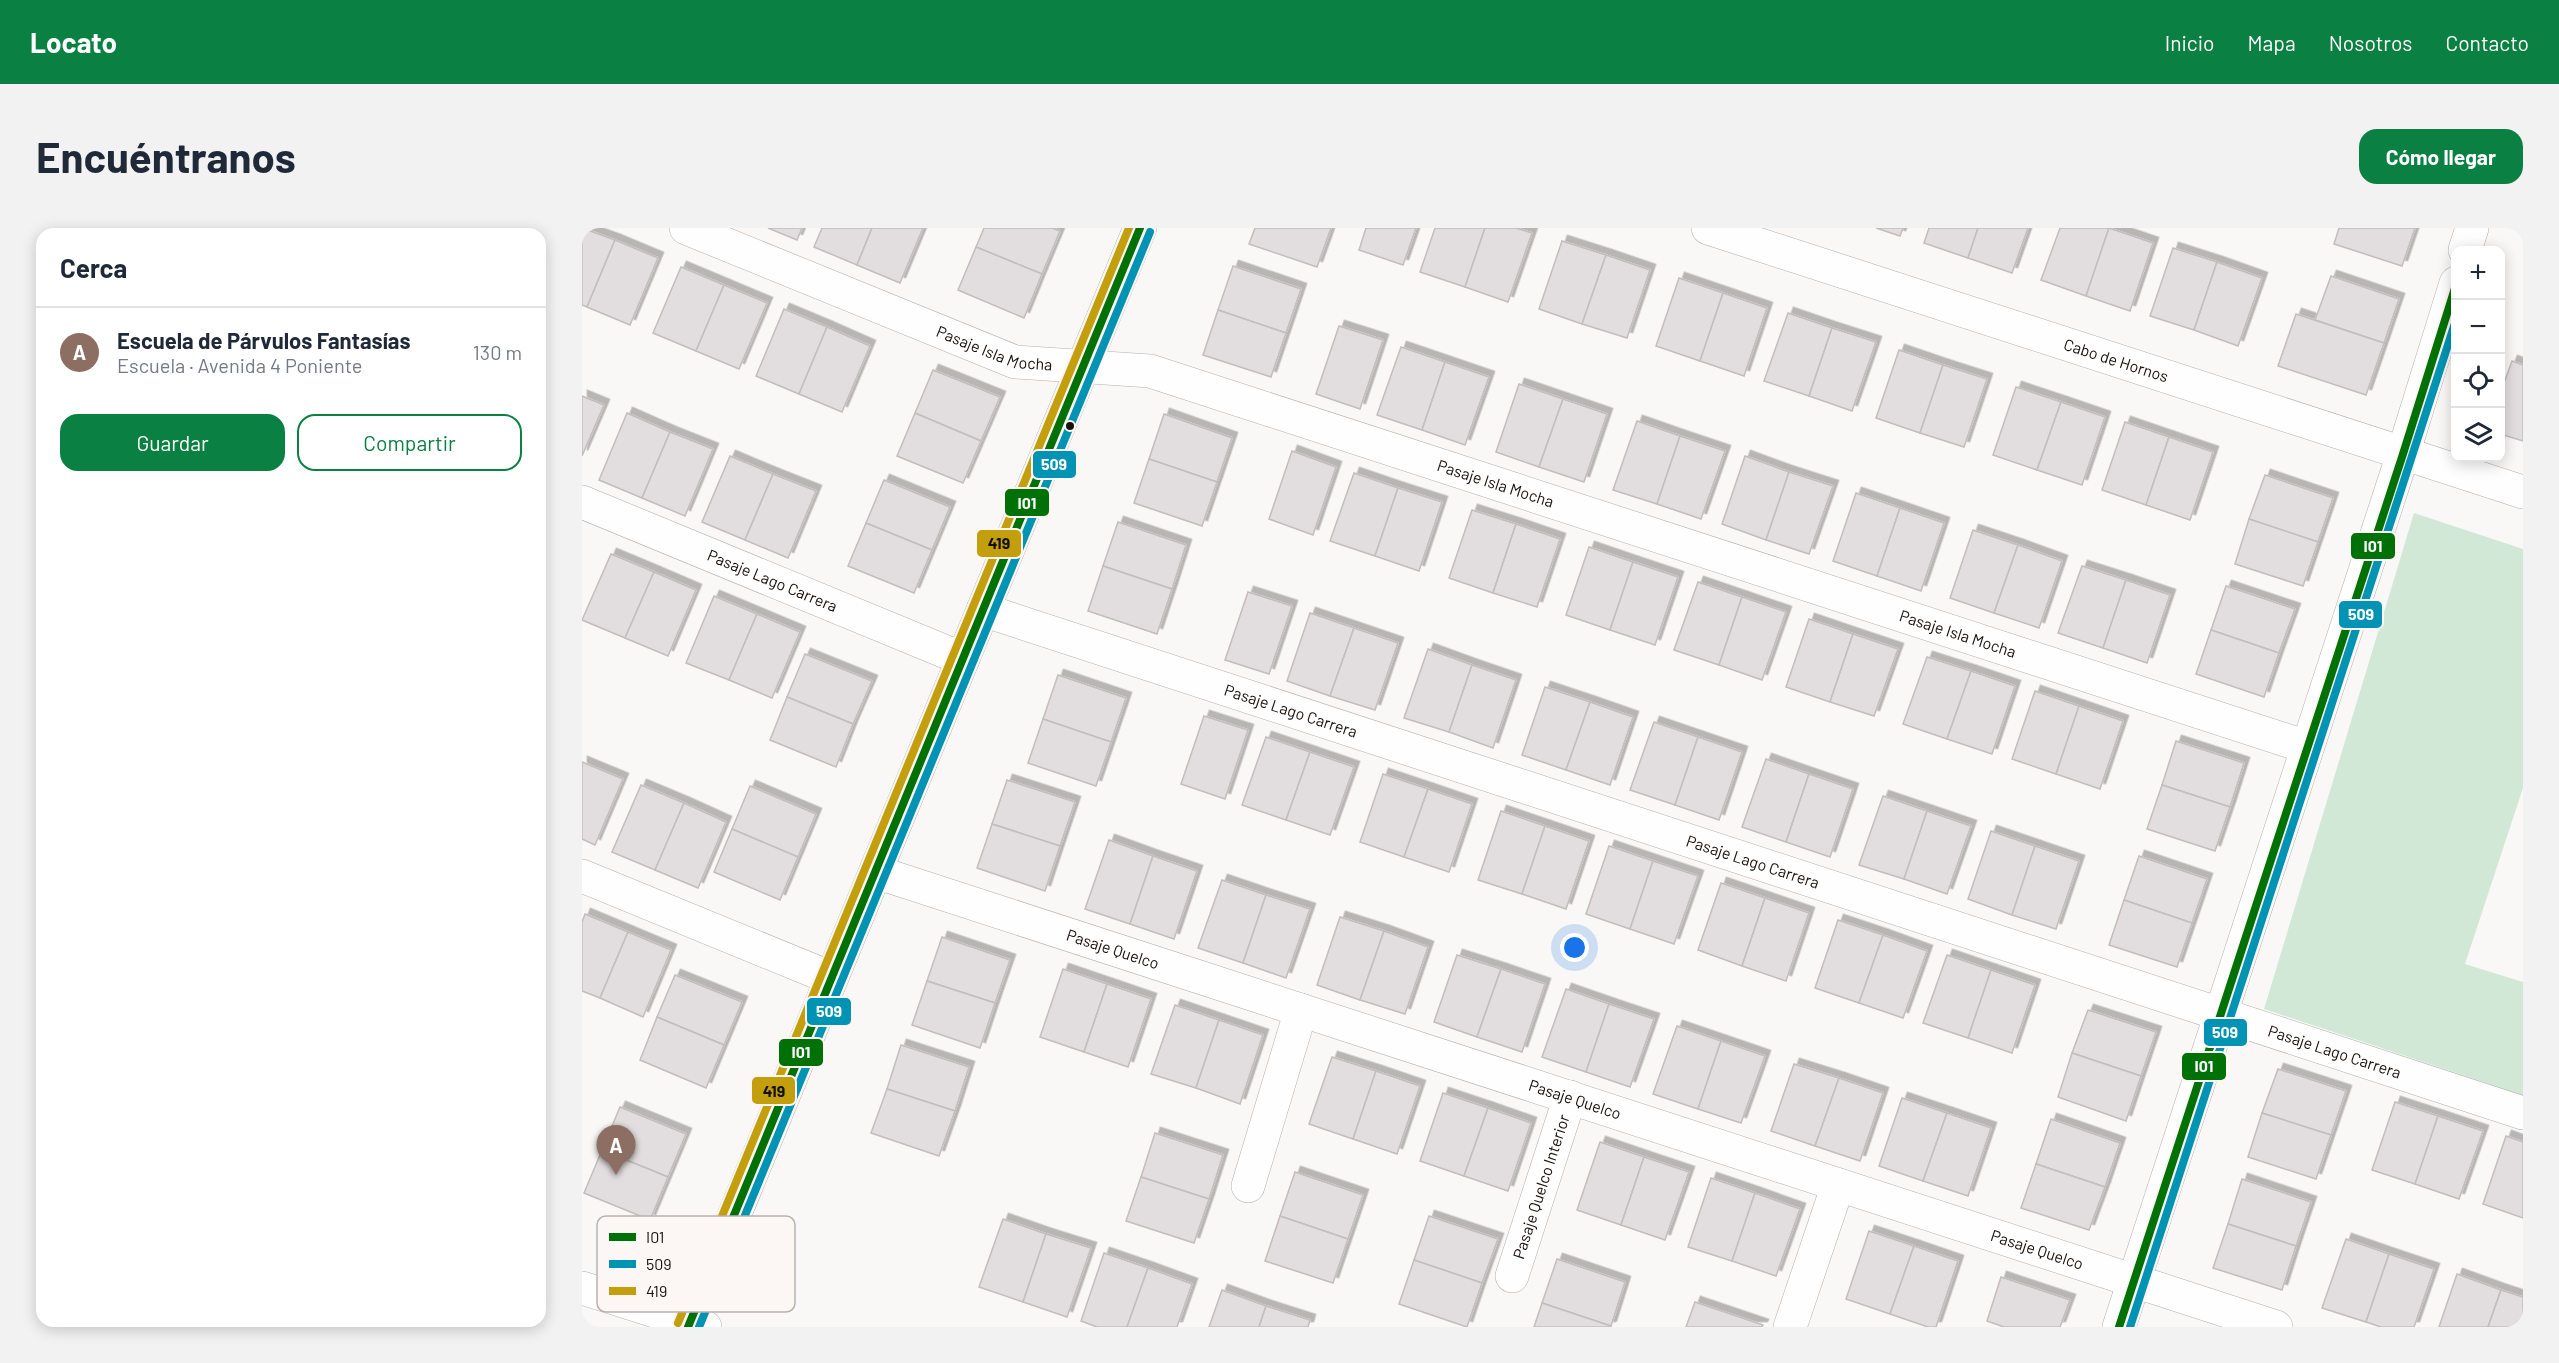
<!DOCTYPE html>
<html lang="es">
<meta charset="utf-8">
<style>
body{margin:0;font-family:Barlow,sans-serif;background:#f2f2f3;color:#1f2937}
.controls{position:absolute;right:18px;top:18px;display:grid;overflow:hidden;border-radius:12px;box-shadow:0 3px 15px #0003}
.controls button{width:54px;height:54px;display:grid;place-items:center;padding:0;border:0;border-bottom:2px solid #e0e1e3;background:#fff;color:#1f2937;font:30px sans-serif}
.you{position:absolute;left:993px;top:720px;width:21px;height:21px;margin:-15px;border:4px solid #fff;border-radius:50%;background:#1a73e8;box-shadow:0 0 0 9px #1a73e833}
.badge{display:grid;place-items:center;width:39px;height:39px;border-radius:50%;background:#0b8043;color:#fff;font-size:20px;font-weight:700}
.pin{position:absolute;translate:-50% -50px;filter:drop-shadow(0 2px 3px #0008)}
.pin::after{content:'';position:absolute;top:32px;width:21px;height:18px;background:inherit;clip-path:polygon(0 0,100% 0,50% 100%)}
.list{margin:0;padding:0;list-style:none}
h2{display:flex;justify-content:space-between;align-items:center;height:78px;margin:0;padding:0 24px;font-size:26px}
h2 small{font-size:20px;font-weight:400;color:#747a83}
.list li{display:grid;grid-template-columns:39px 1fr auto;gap:18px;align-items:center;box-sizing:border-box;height:90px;padding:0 24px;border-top:2px solid #e0e1e3}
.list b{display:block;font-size:22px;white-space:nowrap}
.list p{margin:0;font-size:20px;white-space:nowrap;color:#747a83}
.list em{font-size:20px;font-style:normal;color:#747a83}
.actions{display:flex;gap:12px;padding:18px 24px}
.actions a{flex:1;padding:14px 0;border:2px solid #0b8043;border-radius:18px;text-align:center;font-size:21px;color:#0b8043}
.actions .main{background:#0b8043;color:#fff}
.icon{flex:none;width:33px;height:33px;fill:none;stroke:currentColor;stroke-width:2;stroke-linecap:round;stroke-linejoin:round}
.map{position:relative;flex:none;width:1941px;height:1099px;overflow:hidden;border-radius:18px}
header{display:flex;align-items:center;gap:36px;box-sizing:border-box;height:84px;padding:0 30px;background:#0b8043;color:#fff}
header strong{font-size:28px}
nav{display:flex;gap:33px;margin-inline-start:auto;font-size:21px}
.intro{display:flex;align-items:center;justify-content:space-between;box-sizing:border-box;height:144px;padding:0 36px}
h1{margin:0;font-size:42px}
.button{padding:15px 27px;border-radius:18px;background:#0b8043;color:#fff;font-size:21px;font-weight:700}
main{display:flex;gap:36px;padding:0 36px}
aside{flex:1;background:#fff;border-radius:18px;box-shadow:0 3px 15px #0003}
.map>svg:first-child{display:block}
.green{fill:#d2e8d7}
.building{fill:#e2ddde;stroke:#c2bdbe;stroke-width:1.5;filter:url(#shadow)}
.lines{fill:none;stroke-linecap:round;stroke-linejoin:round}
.minor-casing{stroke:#b4afac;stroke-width:34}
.tertiary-casing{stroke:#b4afac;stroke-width:34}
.minor{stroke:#fefefe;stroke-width:33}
.tertiary{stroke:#fefefe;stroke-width:33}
.bus-1-casing{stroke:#fcf7f4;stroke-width:12}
.bus-2-casing{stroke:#fcf7f4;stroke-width:12}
.bus-3-casing{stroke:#fcf7f4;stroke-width:12}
.bus-1{stroke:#007106;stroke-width:8}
.bus-2{stroke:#0093b3;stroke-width:8}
.bus-3{stroke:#c39e0d;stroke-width:8}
.bus-dot{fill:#18100c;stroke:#fcf7f4;stroke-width:2}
.labels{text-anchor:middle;stroke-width:4.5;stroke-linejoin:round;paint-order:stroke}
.street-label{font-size:16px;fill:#18100c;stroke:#fcf7f4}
.key{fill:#fcf7f4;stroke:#b8b2ae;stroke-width:1.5}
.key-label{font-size:16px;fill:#18100c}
.line-badge{stroke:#fcf7f4;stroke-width:2}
.badge-label{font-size:16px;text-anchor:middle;font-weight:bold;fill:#fff}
.pale-badge-label{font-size:16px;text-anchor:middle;font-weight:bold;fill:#111}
</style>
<header>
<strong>Locato</strong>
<nav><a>Inicio</a><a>Mapa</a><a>Nosotros</a><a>Contacto</a></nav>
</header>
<div class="intro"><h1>Encuéntranos</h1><a class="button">Cómo llegar</a></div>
<main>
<aside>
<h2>Cerca<small></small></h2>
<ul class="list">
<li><span class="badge" style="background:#8d6e63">A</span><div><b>Escuela de Párvulos Fantasías</b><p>Escuela · Avenida 4 Poniente</p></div><em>130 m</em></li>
</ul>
<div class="actions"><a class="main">Guardar</a><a>Compartir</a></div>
</aside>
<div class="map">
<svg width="1941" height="1099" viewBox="0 0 1941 1099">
<defs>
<filter id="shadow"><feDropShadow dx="5.5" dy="-5.5" stdDeviation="0" flood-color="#0004"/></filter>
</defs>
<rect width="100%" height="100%" fill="#faf8f6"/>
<path class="green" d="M1832 285 1941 321V560L1883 736 1941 754V867L1682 781Z"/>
<g class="building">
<path d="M0 0 33 12 5 79 0 77Z"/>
<path d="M186 0H220L215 12Z"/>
<path d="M240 0H290L275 37 232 19Z"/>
<path d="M290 0H341L318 55 275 37Z"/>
<path d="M402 0H470L478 3 460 46 394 19Z"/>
<path d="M673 0H749L735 39 667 16Z"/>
<path d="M784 0H834L821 37 777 22Z"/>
<path d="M853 0H903L883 59 838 44Z"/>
<path d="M903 0H934L950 5 926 74 883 59Z"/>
<path d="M1294 0H1321L1318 8Z"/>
<path d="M1347 0H1396L1386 30 1342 15Z"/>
<path d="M1396 0H1446L1430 45 1386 30Z"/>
<path d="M1478 0H1527L1504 68 1459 52Z"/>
<path d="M1527 0 1571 15 1548 83 1504 68Z"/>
<path d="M1757 0H1833L1820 38 1752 16Z"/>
<path d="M33 12 76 30 48 97 5 79Z"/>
<path d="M980 13 1024 27 1000 96 957 81Z"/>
<path d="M394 19 460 46 442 90 376 62Z"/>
<path d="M1591 20 1635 34 1612 102 1568 88Z"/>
<path d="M1024 27 1068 42 1045 110 1000 96Z"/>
<path d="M1635 34 1680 50 1656 118 1612 102Z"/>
<path d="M651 38 719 61 704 105 636 82Z"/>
<path d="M99 39 142 57 114 123 71 105Z"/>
<path d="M1749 48 1817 71 1802 115 1733 92Z"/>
<path d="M1097 50 1141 65 1118 133 1074 118Z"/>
<path d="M142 57 185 75 157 141 114 123Z"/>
<path d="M1141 65 1185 80 1162 148 1118 133Z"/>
<path d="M202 81 245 99 217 166 174 148Z"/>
<path d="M636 82 704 105 689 149 621 127Z"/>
<path d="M1206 85 1250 100 1227 168 1182 153Z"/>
<path d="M1714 86 1802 115 1784 167 1696 138Z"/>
<path d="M757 98 801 112 778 181 734 166Z"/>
<path d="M245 99 288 118 260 184 217 166Z"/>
<path d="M1250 100 1294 114 1270 183 1227 168Z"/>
<path d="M819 119 863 134 840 202 795 187Z"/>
<path d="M1317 122 1361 137 1338 205 1294 190Z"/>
<path d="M1930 133 1941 137V213L1918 206V166Z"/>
<path d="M863 134 907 149 883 217 840 202Z"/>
<path d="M1361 137 1405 151 1382 219 1338 205Z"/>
<path d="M351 142 418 169 399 213 333 185Z"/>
<path d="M937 156 981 171 957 239 914 224Z"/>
<path d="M1434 159 1479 174 1455 242 1411 227Z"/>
<path d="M0 168 22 177 0 228Z"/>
<path d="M981 171 1025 186 1002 254 957 239Z"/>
<path d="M1479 174 1523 189 1500 257 1455 242Z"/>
<path d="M45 185 88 204 60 270 17 252Z"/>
<path d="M333 185 399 213 381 255 315 228Z"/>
<path d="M582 186 650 210 635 254 567 231Z"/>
<path d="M1055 193 1098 208 1075 276 1031 262Z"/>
<path d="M1543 194 1587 209 1564 277 1520 262Z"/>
<path d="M88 204 131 221 103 288 60 270Z"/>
<path d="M1098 208 1143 223 1119 291 1075 276Z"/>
<path d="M1587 209 1631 224 1608 292 1564 277Z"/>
<path d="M710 223 754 239 731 307 687 291Z"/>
<path d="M148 228 191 246 163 312 120 294Z"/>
<path d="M1163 228 1207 244 1184 312 1140 296Z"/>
<path d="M567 231 635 254 620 298 552 275Z"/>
<path d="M1207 244 1251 258 1227 326 1184 312Z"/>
<path d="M772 245 816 260 793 328 748 313Z"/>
<path d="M191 246 234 263 206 330 163 312Z"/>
<path d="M1683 247 1751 270 1736 314 1667 291Z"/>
<path d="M302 252 368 279 350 322 284 295Z"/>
<path d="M816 260 860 274 837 343 793 328Z"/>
<path d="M1274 265 1318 280 1295 348 1251 333Z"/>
<path d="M1318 280 1362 295 1339 363 1295 348Z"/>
<path d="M890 282 934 296 911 365 867 350Z"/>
<path d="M1667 291 1736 314 1721 358 1653 336Z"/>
<path d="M536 294 604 317 590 361 521 338Z"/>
<path d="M284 295 350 322 332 365 266 338Z"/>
<path d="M934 296 978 311 955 379 911 365Z"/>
<path d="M1391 302 1436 317 1412 385 1368 370Z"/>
<path d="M1436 317 1480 333 1457 400 1412 385Z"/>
<path d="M1007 319 1051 334 1028 402 984 387Z"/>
<path d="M29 326 72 344 43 410 0 392Z"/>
<path d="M1051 334 1096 349 1073 417 1028 402Z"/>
<path d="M521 338 590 361 575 406 506 383Z"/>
<path d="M1500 338 1544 352 1521 420 1476 405Z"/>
<path d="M72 344 114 362 86 428 43 410Z"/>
<path d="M1544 352 1588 367 1565 435 1521 420Z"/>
<path d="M1116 354 1160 369 1137 437 1092 422Z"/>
<path d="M1644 358 1713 381 1697 425 1629 402Z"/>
<path d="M666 364 710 378 687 446 643 432Z"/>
<path d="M132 368 175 386 147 452 104 435Z"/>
<path d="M1160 369 1204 384 1180 452 1137 437Z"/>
<path d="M728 385 772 400 748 468 705 453Z"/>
<path d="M175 386 218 404 190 470 147 452Z"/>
<path d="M1227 391 1271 406 1248 474 1204 459Z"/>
<path d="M772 400 816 415 793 482 748 468Z"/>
<path d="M1629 402 1697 425 1682 469 1614 446Z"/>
<path d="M1271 406 1316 421 1292 488 1248 474Z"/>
<path d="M846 421 890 437 867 504 822 490Z"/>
<path d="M223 426 290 453 271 496 205 469Z"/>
<path d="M1345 429 1389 443 1365 511 1321 496Z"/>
<path d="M890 437 934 452 911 520 867 504Z"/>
<path d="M1389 443 1433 458 1410 526 1365 511Z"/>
<path d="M476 447 544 470 529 514 461 491Z"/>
<path d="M963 459 1008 474 984 542 940 527Z"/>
<path d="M1453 463 1497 478 1474 546 1430 531Z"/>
<path d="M205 469 271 496 254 539 188 512Z"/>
<path d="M1008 474 1051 489 1028 557 984 542Z"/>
<path d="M1497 478 1541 493 1518 561 1474 546Z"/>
<path d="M622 488 666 502 643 571 599 556Z"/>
<path d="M461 491 529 514 514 558 446 535Z"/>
<path d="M1072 494 1116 509 1093 577 1048 562Z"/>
<path d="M684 509 728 524 704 592 660 577Z"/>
<path d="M1116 509 1160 524 1137 592 1093 577Z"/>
<path d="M1594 513 1662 535 1648 579 1580 557Z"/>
<path d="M728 524 772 539 748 607 704 592Z"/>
<path d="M1184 531 1227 546 1204 614 1160 599Z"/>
<path d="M0 534 41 551 13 617 0 611Z"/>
<path d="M801 546 846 561 822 629 778 614Z"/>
<path d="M1227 546 1271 561 1248 629 1204 614Z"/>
<path d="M425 552 493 574 478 618 410 596Z"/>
<path d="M59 557 102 575 73 642 30 624Z"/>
<path d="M1580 557 1648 579 1633 623 1565 601Z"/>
<path d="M168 558 234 586 216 629 150 601Z"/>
<path d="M846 561 890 576 867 644 822 629Z"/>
<path d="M1301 568 1345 583 1322 651 1277 637Z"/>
<path d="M102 575 144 594 116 660 73 642Z"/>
<path d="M919 583 963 598 940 666 896 652Z"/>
<path d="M1345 583 1389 598 1365 666 1322 651Z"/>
<path d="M410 596 478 618 463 663 395 640Z"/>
<path d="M963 598 1007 613 984 681 940 666Z"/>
<path d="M150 601 216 629 198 672 132 644Z"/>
<path d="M1409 603 1453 618 1430 687 1386 671Z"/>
<path d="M527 612 571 628 548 696 503 681Z"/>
<path d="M1027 618 1071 633 1048 701 1004 686Z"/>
<path d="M1453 618 1497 633 1474 701 1430 687Z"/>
<path d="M571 628 615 643 592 711 548 696Z"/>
<path d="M1557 628 1625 651 1610 695 1542 672Z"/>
<path d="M1071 633 1116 648 1092 716 1048 701Z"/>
<path d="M640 652 684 667 661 735 616 720Z"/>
<path d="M1139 655 1183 670 1160 738 1116 722Z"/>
<path d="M684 667 728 681 704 750 661 735Z"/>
<path d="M1183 670 1227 685 1204 753 1160 738Z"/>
<path d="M1542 672 1610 695 1595 739 1527 717Z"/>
<path d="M3 686 46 704 18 770 0 763V694Z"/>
<path d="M758 689 802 703 778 772 735 757Z"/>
<path d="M1256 692 1301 707 1277 775 1233 760Z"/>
<path d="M802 703 846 719 823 786 778 772Z"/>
<path d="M46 704 89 722 61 789 18 770Z"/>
<path d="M1301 707 1345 723 1321 790 1277 775Z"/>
<path d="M360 709 428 732 413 775 345 753Z"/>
<path d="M875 727 919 741 895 809 852 794Z"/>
<path d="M1365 727 1409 742 1386 810 1341 795Z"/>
<path d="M481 741 525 756 502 824 458 809Z"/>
<path d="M919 741 963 756 940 824 895 809Z"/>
<path d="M1409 742 1453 757 1430 825 1386 810Z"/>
<path d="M93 747 160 774 142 817 75 789Z"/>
<path d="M345 753 413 775 398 820 330 797Z"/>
<path d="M525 756 569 771 546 839 502 824Z"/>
<path d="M984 761 1027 776 1004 844 960 829Z"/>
<path d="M1027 776 1072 791 1048 859 1004 844Z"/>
<path d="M593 777 637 792 614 860 569 846Z"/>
<path d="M1506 782 1574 804 1559 848 1490 825Z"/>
<path d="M75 789 142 817 124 860 58 832Z"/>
<path d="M637 792 681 807 658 876 614 860Z"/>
<path d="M1095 798 1139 813 1116 881 1071 866Z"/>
<path d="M1139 813 1183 828 1159 895 1116 881Z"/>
<path d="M319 817 387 839 373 883 305 861Z"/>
<path d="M1490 825 1559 848 1544 893 1476 869Z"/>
<path d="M750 829 794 843 771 911 727 896Z"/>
<path d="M1212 836 1257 850 1233 918 1189 903Z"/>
<path d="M1696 841 1764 863 1749 907 1680 885Z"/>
<path d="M794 843 838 858 815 926 771 911Z"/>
<path d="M1257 850 1301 865 1278 933 1233 918Z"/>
<path d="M305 861 373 883 357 928 289 905Z"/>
<path d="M861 865 906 880 882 948 838 933Z"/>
<path d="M1320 870 1365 885 1341 953 1297 938Z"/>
<path d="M1813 874 1856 888 1833 956 1790 942Z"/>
<path d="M38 879 104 906 86 949 20 922Z"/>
<path d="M906 880 949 895 926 963 882 948Z"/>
<path d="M1365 885 1409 900 1386 968 1341 953Z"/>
<path d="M1680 885 1749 907 1734 951 1666 929Z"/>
<path d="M1856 888 1901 903 1877 971 1833 956Z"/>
<path d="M1469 891 1538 915 1523 959 1454 936Z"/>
<path d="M573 905 641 927 627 971 559 949Z"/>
<path d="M1924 908 1941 914V990L1901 976Z"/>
<path d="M1018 914 1062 929 1039 997 995 982Z"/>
<path d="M20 922 86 949 68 992 2 965Z"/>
<path d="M1062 929 1107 944 1083 1012 1039 997Z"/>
<path d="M1454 936 1523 959 1507 1002 1439 980Z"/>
<path d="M713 944 781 967 766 1011 698 988Z"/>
<path d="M559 949 627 971 612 1015 544 993Z"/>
<path d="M1129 950 1173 965 1150 1033 1106 1019Z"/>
<path d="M1660 951 1729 974 1714 1018 1646 996Z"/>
<path d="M1173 965 1218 981 1194 1048 1150 1033Z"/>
<path d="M698 988 766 1011 751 1055 683 1033Z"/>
<path d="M847 988 916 1011 900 1055 832 1032Z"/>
<path d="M421 991 464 1006 441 1074 397 1059Z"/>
<path d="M1646 996 1714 1018 1700 1062 1631 1040Z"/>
<path d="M1287 1003 1332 1018 1308 1086 1264 1071Z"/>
<path d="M464 1006 509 1020 485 1089 441 1074Z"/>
<path d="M1764 1011 1807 1026 1784 1094 1740 1080Z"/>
<path d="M1332 1018 1376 1033 1354 1099H1346L1308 1086Z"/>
<path d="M522 1025 566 1040 545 1099H515L499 1093Z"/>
<path d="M1807 1026 1852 1041 1832 1099H1799L1784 1094Z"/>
<path d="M975 1031 1043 1054 1029 1098 960 1075Z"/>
<path d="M832 1032 900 1055 885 1099 817 1076Z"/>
<path d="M566 1040 610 1056 595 1099H545Z"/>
<path d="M1875 1046 1919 1062 1906 1099H1857Z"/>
<path d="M1419 1049 1488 1072 1478 1099H1422L1405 1093Z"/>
<path d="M640 1062 684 1078 677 1099H627Z"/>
<path d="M1919 1062 1941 1069V1099H1906Z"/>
<path d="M1113 1074 1181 1097 1180 1099H1104Z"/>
<path d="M960 1075 1029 1098 1028 1099H952Z"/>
<path d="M684 1078 728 1092 726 1099H677Z"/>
</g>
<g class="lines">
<g class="minor-casing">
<g id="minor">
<path id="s1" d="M104 0 433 134 568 143 1725 519"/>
<path id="s2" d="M1126 0 1941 264"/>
<path d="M1883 22 1890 0"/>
<path id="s3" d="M0 274 381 431"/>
<path id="s4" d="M401 382 1941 885"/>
<path id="s5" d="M294 644 1694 1099"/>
<path d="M0 648 249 750"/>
<path d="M666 958 719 782"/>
<path id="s6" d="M930 1048 988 869"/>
<path d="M108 1095 558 0"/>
<path d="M1208 1099 1256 957"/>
<path d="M1537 1099 1821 226 1874 55"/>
</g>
</g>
<g class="tertiary-casing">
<path id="tertiary" d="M0 1060 123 1099"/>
</g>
<use href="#minor" class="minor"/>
<use href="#tertiary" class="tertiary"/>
<g class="bus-1-casing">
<g id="bus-1">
<path d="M106 1099 558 0"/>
<path d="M1537 1099 1821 226 1874 57"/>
</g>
</g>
<g class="bus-2-casing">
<g id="bus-2">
<path d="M117 1099 568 4"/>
<path d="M1548 1099 1874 92"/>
</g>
</g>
<g class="bus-3-casing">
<path id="bus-3" d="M96 1095 547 0"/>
</g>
<use href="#bus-1" class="bus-1"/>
<use href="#bus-2" class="bus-2"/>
<use href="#bus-3" class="bus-3"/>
</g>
<circle class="bus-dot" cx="488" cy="198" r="5"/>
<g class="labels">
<g class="street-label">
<text dy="6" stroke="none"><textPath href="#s1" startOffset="332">Pasaje Isla Mocha</textPath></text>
<text dy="6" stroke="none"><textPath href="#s2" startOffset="429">Cabo de Hornos</textPath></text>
<text dy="6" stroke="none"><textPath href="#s1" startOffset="854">Pasaje Isla Mocha</textPath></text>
<text dy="6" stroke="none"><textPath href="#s3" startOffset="206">Pasaje Lago Carrera</textPath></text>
<text dy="6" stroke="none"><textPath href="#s1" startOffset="1340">Pasaje Isla Mocha</textPath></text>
<text dy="6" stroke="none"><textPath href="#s4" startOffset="324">Pasaje Lago Carrera</textPath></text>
<text dy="6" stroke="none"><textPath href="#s4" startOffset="810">Pasaje Lago Carrera</textPath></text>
<text dy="6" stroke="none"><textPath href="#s5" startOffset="249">Pasaje Quelco</textPath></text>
<text dy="6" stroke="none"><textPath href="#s4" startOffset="1422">Pasaje Lago Carrera</textPath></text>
<text dy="6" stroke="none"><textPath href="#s5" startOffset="735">Pasaje Quelco</textPath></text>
<text dy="6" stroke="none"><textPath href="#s6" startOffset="94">Pasaje Quelco Interior</textPath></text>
<text dy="6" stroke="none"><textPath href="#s5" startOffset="1221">Pasaje Quelco</textPath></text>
</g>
</g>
<rect x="15" y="988" width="198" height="96" rx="9" class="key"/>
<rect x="27" y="1005" width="27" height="8" fill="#007106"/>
<rect x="27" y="1032" width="27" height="8" fill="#0093b3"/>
<rect x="27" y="1059" width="27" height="8" fill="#c39e0d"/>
<g class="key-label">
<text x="64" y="1015">I01</text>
<text x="64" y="1042">509</text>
<text x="64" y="1069">419</text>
</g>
<g class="line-badge">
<rect x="450" y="222" width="45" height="29" rx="6" fill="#0093b3"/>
<rect x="422" y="260" width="46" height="29" rx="6" fill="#007106"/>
<rect x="394" y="301" width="46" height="29" rx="6" fill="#c39e0d"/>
<rect x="1768" y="304" width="46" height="28" rx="6" fill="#007106"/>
<rect x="1756" y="372" width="45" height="29" rx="6" fill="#0093b3"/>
<rect x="224" y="769" width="46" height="29" rx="6" fill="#0093b3"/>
<rect x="1621" y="790" width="45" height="29" rx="6" fill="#0093b3"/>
<rect x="196" y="810" width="46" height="29" rx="6" fill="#007106"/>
<rect x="1599" y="824" width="46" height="29" rx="6" fill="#007106"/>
<rect x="169" y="848" width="45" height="29" rx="6" fill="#c39e0d"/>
</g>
<g class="badge-label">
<text x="472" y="242">509</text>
<text x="445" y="281">I01</text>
<text x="1791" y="324">I01</text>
<text x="1779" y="392">509</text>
<text x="247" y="789">509</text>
<text x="1643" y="810">509</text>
<text x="219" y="830">I01</text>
<text x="1622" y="844">I01</text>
</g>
<g class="pale-badge-label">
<text x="417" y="321">419</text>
<text x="192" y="869">419</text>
</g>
</svg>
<div class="controls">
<button>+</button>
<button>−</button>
<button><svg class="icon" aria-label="locate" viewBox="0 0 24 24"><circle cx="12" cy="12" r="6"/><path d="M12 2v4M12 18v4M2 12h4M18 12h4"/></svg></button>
<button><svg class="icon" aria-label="layers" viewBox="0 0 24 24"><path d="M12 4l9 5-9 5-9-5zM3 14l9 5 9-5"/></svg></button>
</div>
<div class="you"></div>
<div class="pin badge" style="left:34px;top:947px;background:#8d6e63">A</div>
</div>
</main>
